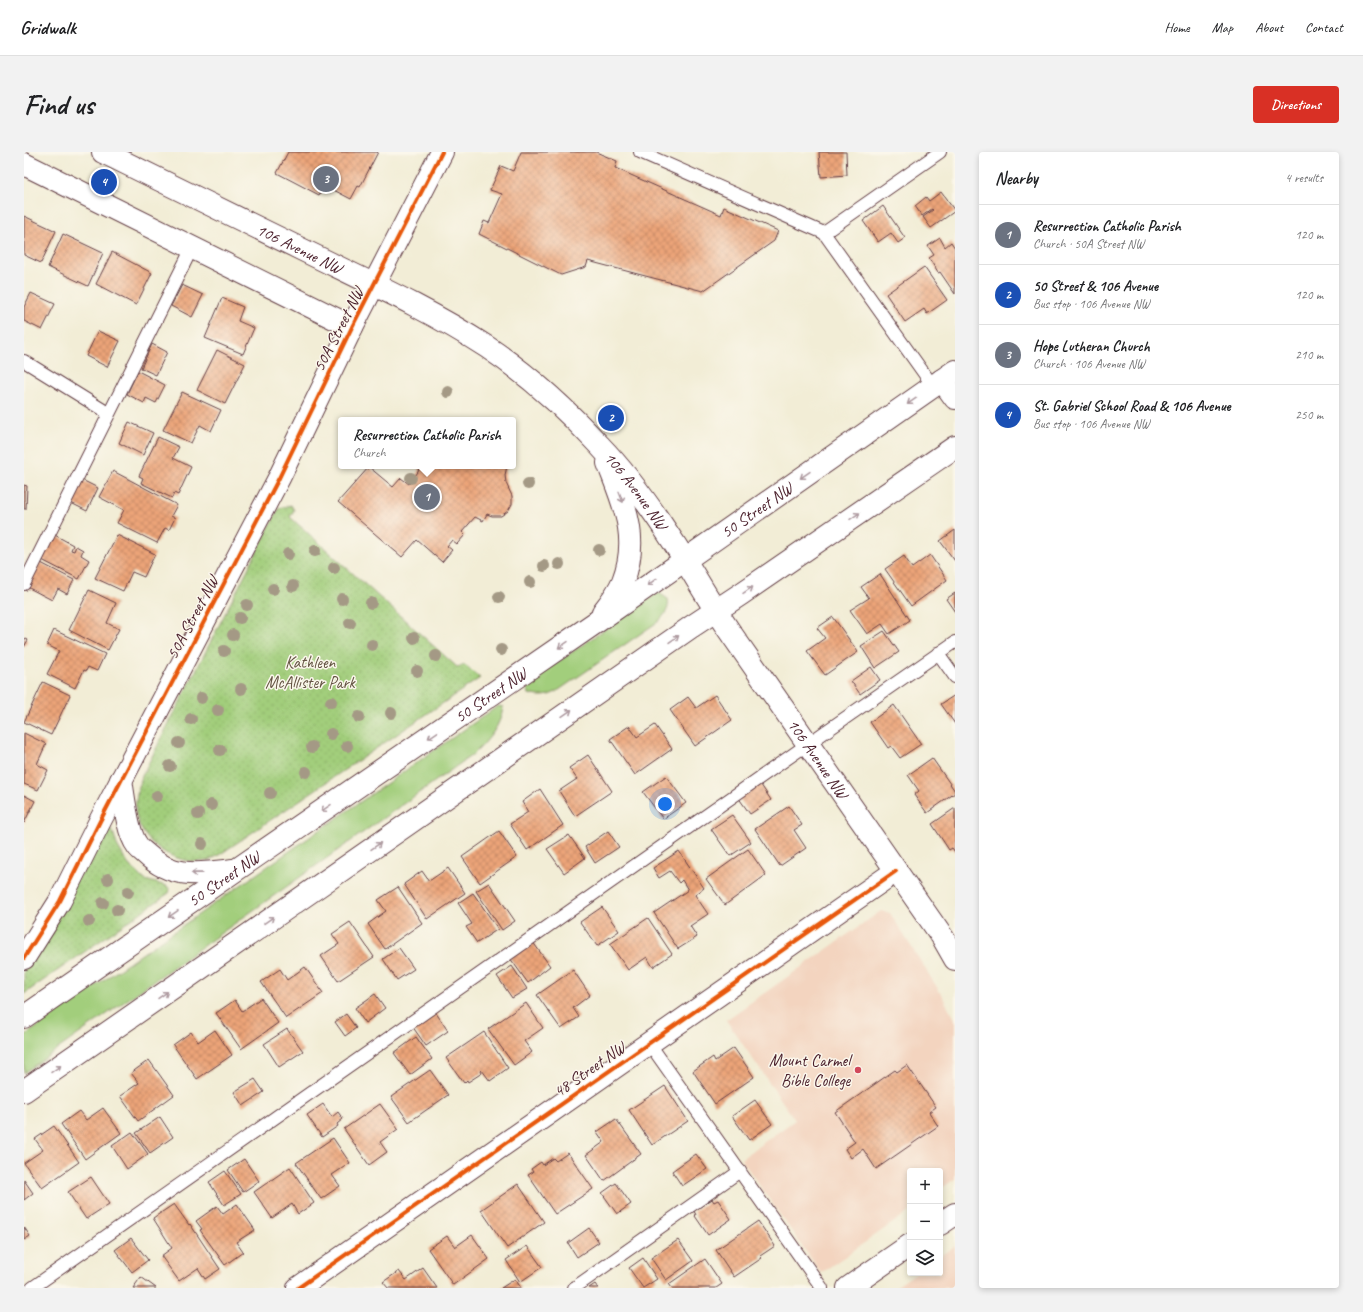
<!DOCTYPE html>
<meta charset="utf-8">
<style>
body{margin:0;font-family:Caveat,sans-serif;background:#f2f2f2;color:#202124}
.controls{position:absolute;right:12px;bottom:12px;display:grid;overflow:hidden;border-radius:4px;box-shadow:0 2px 6px #0003}
.controls button{width:36px;height:36px;display:grid;place-items:center;padding:0;border:0;border-bottom:1px solid #e0e0e0;background:#fff;color:#202124;font:20px sans-serif}
.you{position:absolute;left:641px;top:652px;width:14px;height:14px;margin:-10px;border:3px solid #fff;border-radius:50%;background:#1a73e8;box-shadow:0 0 0 6px #1a73e833}
.badge{display:grid;place-items:center;width:26px;height:26px;border-radius:50%;background:#d93025;color:#fff;font-size:13px;font-weight:700}
.pin{position:absolute;translate:-50% -50%;border:2px solid #fff;box-shadow:0 1px 4px #0006}
.popup{position:absolute;left:314px;top:265px;width:178px;height:52px;box-sizing:border-box;display:grid;place-content:center;border-radius:4px;background:#fff;filter:drop-shadow(0 1px 3px #0005);font-size:13px;white-space:nowrap;color:#757577}
.popup b{font-size:15px;color:#202124}
.popup::after{content:'';position:absolute;left:50%;top:100%;margin-left:-8px;border:8px solid transparent;border-top-color:#fff}
.list{margin:0;padding:0;list-style:none}
h2{display:flex;justify-content:space-between;align-items:center;height:52px;margin:0;padding:0 16px;font-size:17px}
h2 small{font-size:13px;font-weight:400;color:#757577}
.list li{display:grid;grid-template-columns:26px 1fr auto;gap:12px;align-items:center;box-sizing:border-box;height:60px;padding:0 16px;border-top:1px solid #e0e0e0}
.list b{display:block;font-size:15px;white-space:nowrap}
.list p{margin:0;font-size:13px;white-space:nowrap;color:#757577}
.list em{font-size:13px;font-style:normal;color:#757577}
.icon{flex:none;width:22px;height:22px;fill:none;stroke:currentColor;stroke-width:2;stroke-linecap:round;stroke-linejoin:round}
.map{position:relative;flex:none;width:931px;height:1136px;overflow:hidden;border-radius:4px}
header{display:flex;align-items:center;gap:24px;box-sizing:border-box;height:56px;padding:0 20px;background:#fff;border-bottom:1px solid #e0e0e0}
header strong{font-size:19px}
nav{display:flex;gap:22px;margin-inline-start:auto;font-size:14px}
.intro{display:flex;align-items:center;justify-content:space-between;box-sizing:border-box;height:96px;padding:0 24px}
h1{margin:0;font-size:28px}
.button{padding:10px 18px;border-radius:4px;background:#d93025;color:#fff;font-size:14px;font-weight:700}
main{display:flex;gap:24px;padding:0 24px}
aside{flex:1;background:#fff;border-radius:4px;box-shadow:0 2px 6px #0003}
.map>svg:first-child{display:block}
.built{fill:#f3d4bf}
.grass{fill:#a2ce7b;stroke:#767653}
.park{fill:url(#park-dots);stroke:#767653}
.building{fill:url(#building-cross-hatch)}
.lines{fill:none;stroke-linecap:round;stroke-linejoin:round}
.lane-casing{stroke:#633e45;stroke-width:14}
.street-casing{stroke:#633e45;stroke-width:24}
.secondary-casing{stroke:#633e45;stroke-width:24}
.lane{stroke:#fff;stroke-width:12}
.street{stroke:#fff;stroke-width:22}
.secondary{stroke:#fff;stroke-width:22}
.cycleway-casing{stroke:#fbf7ec;stroke-width:6}
.cycleway{stroke:#e8590c;stroke-width:4}
.tree{fill:#a49985}
.oneway{stroke:#ae9aa0}
.poi-dot{fill:#d1495b;stroke:#fbf7ec;stroke-width:1.5}
.labels{text-anchor:middle;stroke-width:3;stroke-linejoin:round;paint-order:stroke}
.street-label{font-size:17px;fill:#4a1f2b;stroke:#fbf7ec}
.park-label{font-size:17px;fill:#645443;stroke:#fbf7ec}
.poi-label{font-size:17px;fill:#4a1f2b;stroke:#fbf7ec;text-anchor:end}
</style>
<header>
<strong>Gridwalk</strong>
<nav><a>Home</a><a>Map</a><a>About</a><a>Contact</a></nav>
</header>
<div class="intro"><h1>Find us</h1><a class="button">Directions</a></div>
<main>
<div class="map">
<svg width="931" height="1136" viewBox="0 0 931 1136">
<defs>
<pattern id="park-dots" width="8" height="8" patternUnits="userSpaceOnUse"><rect width="8" height="8" fill="#a2ce7b"/><path d="M2 2h.1M6 6h.1" fill="none" stroke="#8db06a" stroke-width="1.8" stroke-linecap="round"/></pattern>
<pattern id="building-cross-hatch" width="8" height="8" patternUnits="userSpaceOnUse"><rect width="8" height="8" fill="#eca478"/><path d="M0 0l8 8M0 8l8-8" fill="none" stroke="#c18563"/></pattern>
</defs>
<rect width="100%" height="100%" fill="#fbf7ec"/>
<filter id="ink" filterUnits="userSpaceOnUse"><feTurbulence type="fractalNoise" baseFrequency=".025" numOctaves="2"/><feDisplacementMap in="SourceGraphic" scale="8" xChannelSelector="R" yChannelSelector="G"/><feConvolveMatrix kernelMatrix="1 2 1 2 8 2 1 2 1" color-interpolation-filters="sRGB"/></filter>
<filter id="wash" filterUnits="userSpaceOnUse"><feTurbulence type="fractalNoise" baseFrequency=".012" numOctaves="4" result="noise"/><feDisplacementMap in="SourceGraphic" scale="16" xChannelSelector="R" yChannelSelector="G"/><feGaussianBlur stdDeviation="0.9" result="paint"/><feColorMatrix in="noise" values="0 0 0 0 0 0 0 0 0 0 0 0 0 0 0 0 0 1.4 0 .05"/><feComposite in="paint" operator="in"/></filter>
<g filter="url(#wash)">
<rect width="100%" height="100%" fill="#f2edd6"/>
<g class="built">
<path d="M857 759 866 761 914 837 931 867V1027L916 1037V1019H886V1059L797 1121 717 1007 771 968 702 868Z"/>
<path d="M931 1094V1136H870L892 1121H916V1104Z"/>
</g>
<g class="grass">
<path d="M635 441 644 447C646 457 641 462 635 469L532 540C522 545 516 545 505 542L503 535 505 530 629 444Z"/>
<path d="M474 554 479 555C477 574 464 588 451 601L0 921V884Z"/>
</g>
<g class="park">
<path d="M267 353 270 358 266 365 433 515 441 513 456 526 198 701C193 704 187 708 182 709 153 713 122 695 113 667 109 653 114 638 118 624L255 356Z"/>
<path d="M82 678H87L90 683 93 693 104 712 121 728 143 734 146 738 145 741 0 842V817Z"/>
</g>
<g id="blocks">
<g class="building">
<path d="M264 0H354L336 35 334 34 327 47 300 33 295 43 253 21Z"/>
<path d="M497 0H572L593 9 591 16 697 63 700 55 754 79 750 89 679 139 564 109 562 115 537 123 455 82 460 69 465 71 478 42 466 38 477 14 489 19Z"/>
<path d="M795 0H822L823 23 797 25Z"/>
<path d="M917 40 931 59 907 76 899 65 909 58 908 57 898 64 891 54 902 45 905 49Z"/>
<path d="M859 54 881 86 874 91 867 81 854 90 839 69Z"/>
<path d="M0 64 32 79 17 111 0 103Z"/>
<path d="M39 82 79 101 64 134 24 115Z"/>
<path d="M916 86 921 95 927 90 931 96V142L916 120 914 121 905 106 910 103 904 94Z"/>
<path d="M88 100 128 121 112 153 72 132Z"/>
<path d="M900 115 923 148 903 162 900 157 881 170 862 142Z"/>
<path d="M158 133 179 143 168 165 147 154Z"/>
<path d="M7 141 31 152 18 178 0 169V155Z"/>
<path d="M198 146 219 155 214 169 230 176 219 202 181 186Z"/>
<path d="M74 179 96 189 83 215 62 204Z"/>
<path d="M128 192 143 200 132 223 117 216Z"/>
<path d="M193 198 221 212 201 252 173 238Z"/>
<path d="M114 219 141 233 132 251 122 246 120 251 103 242Z"/>
<path d="M158 240 197 258 187 279 176 273 167 291 139 278Z"/>
<path d="M105 270 129 281 119 303 95 291Z"/>
<path d="M134 285 155 295 149 306 167 315 154 343 150 341 148 346 117 331 119 326 115 324Z"/>
<path d="M392 314H483L481 323 482 331 488 344V352L484 359 477 364H468L463 362 459 369 451 365 438 380 441 383 433 392 428 388 423 394 428 398 418 410 393 388 378 405 314 350 345 315 369 335 377 326 385 332 394 320 395 316Z"/>
<path d="M89 319 153 353 147 364 151 366 145 378 141 376 133 391 93 371 100 358 75 345Z"/>
<path d="M58 328 74 336 63 359 47 351Z"/>
<path d="M0 333 3 334 2 357H0Z"/>
<path d="M931 378V409L916 389Z"/>
<path d="M29 382 49 393 47 398 50 399 52 394 59 398 57 403 65 408 55 427 16 407Z"/>
<path d="M93 383 131 402 120 425 108 420 99 439 71 426Z"/>
<path d="M906 403 923 428 887 454 861 417 880 404 888 416Z"/>
<path d="M15 410 50 428 43 442 34 437 28 448 3 435Z"/>
<path d="M856 422 886 468 865 482 858 472 843 482 826 458 845 446 837 435Z"/>
<path d="M65 438 92 451 83 471 95 477 84 498 45 478Z"/>
<path d="M931 441V460L922 447Z"/>
<path d="M809 465 834 500 801 523 783 499 801 486 793 476Z"/>
<path d="M30 478 81 502 73 519 64 515 62 519 60 518 51 536 23 522 35 499 23 493Z"/>
<path d="M860 479 875 500 851 516 837 494Z"/>
<path d="M0 486 4 488 0 495Z"/>
<path d="M847 515 856 528 836 542 827 529Z"/>
<path d="M19 530 46 543 27 583 0 570Z"/>
<path d="M691 543 708 568 671 594 646 558 664 545 672 556Z"/>
<path d="M931 543V572L917 552Z"/>
<path d="M870 553 897 592 876 606 867 594 864 596 846 570Z"/>
<path d="M631 573 648 597 611 623 586 587 605 574 613 585Z"/>
<path d="M0 581 22 592 13 612 24 618 14 638 0 632Z"/>
<path d="M564 603 588 639 551 664 535 639 553 627 545 616Z"/>
<path d="M908 606 931 639V641L903 661 890 643 895 639 884 623Z"/>
<path d="M642 624 662 651 639 667 619 640Z"/>
<path d="M735 630 747 648 726 662 714 645Z"/>
<path d="M516 637 539 673 503 698 486 672 504 660 498 650Z"/>
<path d="M0 643 11 649 0 671Z"/>
<path d="M765 654 778 673 770 678 782 696 756 714 731 677Z"/>
<path d="M931 656V700L928 696 925 698 908 672Z"/>
<path d="M708 663 727 690 706 704 687 677Z"/>
<path d="M475 679 493 705 456 731 438 705Z"/>
<path d="M584 679 595 695 571 711 561 695Z"/>
<path d="M545 683 561 706 540 721 523 697Z"/>
<path d="M724 697 742 723 701 753 682 727Z"/>
<path d="M655 699 680 736 671 743 684 762 666 774 673 785 654 797 630 761 664 738 658 728 655 731 646 719 635 726 629 716Z"/>
<path d="M424 716 441 741 403 767 380 732 398 719 405 729Z"/>
<path d="M465 731 491 769 478 778 452 739Z"/>
<path d="M374 735 398 771 361 797 344 772 362 759 354 748Z"/>
<path d="M449 741 474 777 453 791 442 775 448 772 434 751Z"/>
<path d="M578 755 595 779 573 794 556 770Z"/>
<path d="M624 766 648 802 629 815 623 805 604 818 586 792Z"/>
<path d="M326 770 350 805 314 829 297 804 315 792 308 782Z"/>
<path d="M506 786 526 814 504 831 483 802Z"/>
<path d="M375 796 390 817 373 828 359 807Z"/>
<path d="M488 814 503 837 488 846 473 824Z"/>
<path d="M281 815 299 841 262 866 237 830 256 817 263 828Z"/>
<path d="M549 818 566 843 549 856 555 865 537 877 513 843Z"/>
<path d="M351 842 361 856 341 871 331 856Z"/>
<path d="M237 846 254 871 217 897 192 861 211 848 218 859Z"/>
<path d="M502 851 519 876 500 889 508 900 490 913 464 877Z"/>
<path d="M408 855 424 879 402 894 386 871Z"/>
<path d="M322 862 332 876 321 884 311 870Z"/>
<path d="M263 877 279 899 255 915 240 892Z"/>
<path d="M191 878 208 903 173 927 149 893 167 880 174 890Z"/>
<path d="M460 880 484 916 466 929 458 918 457 919 458 921 444 930 443 928 440 931 422 906Z"/>
<path d="M392 885 408 907 386 923 370 901Z"/>
<path d="M710 896 730 925 691 952 669 919 689 905 691 909Z"/>
<path d="M125 908 150 943 114 969 96 944 115 931 107 921Z"/>
<path d="M883 913 912 955 905 960 914 974 852 1017 839 997 827 1006 821 997 831 990 811 960 871 918 873 920Z"/>
<path d="M406 918 424 943 385 970 367 945Z"/>
<path d="M231 927 240 940 219 954 210 940Z"/>
<path d="M641 934 664 969 628 993 605 958Z"/>
<path d="M731 948 748 972 725 988 708 964Z"/>
<path d="M299 952 308 965 314 960 319 967 313 972 314 974 298 985 283 963Z"/>
<path d="M356 952 374 977 356 990 363 1000 345 1013 320 977Z"/>
<path d="M79 956 97 981 61 1007 37 972 55 959 62 968Z"/>
<path d="M136 965 149 985 126 1001 112 981Z"/>
<path d="M592 967 617 1002 580 1029 562 1003 580 990 573 980Z"/>
<path d="M30 974 55 1010 18 1036 0 1011 19 998 11 987Z"/>
<path d="M108 980 124 1002 103 1017 88 994Z"/>
<path d="M309 986 326 1011 308 1023 316 1034 297 1047 272 1011Z"/>
<path d="M544 1001 569 1037 531 1062 504 1023 509 1020 507 1017 517 1010 519 1013 529 1006 532 1009Z"/>
<path d="M672 1002 683 1017 658 1034 648 1019Z"/>
<path d="M220 1007 235 1029 219 1040 204 1018Z"/>
<path d="M266 1015 290 1051 274 1062 268 1052 248 1066 230 1040Z"/>
<path d="M201 1019 217 1042 200 1053 185 1030Z"/>
<path d="M67 1025 85 1052 62 1067 44 1040Z"/>
<path d="M0 1028 9 1041 0 1048Z"/>
<path d="M592 1031 607 1052 593 1062 578 1041Z"/>
<path d="M494 1032 520 1070 483 1096 457 1058Z"/>
<path d="M688 1047 690 1050 694 1048 707 1067 684 1083 671 1064 672 1063 670 1059Z"/>
<path d="M150 1052 165 1073 166 1072 196 1117 181 1127 174 1116 155 1129 137 1104 148 1096 129 1066Z"/>
<path d="M213 1052 231 1078 212 1090 219 1100 201 1113 176 1078 178 1077 172 1069 193 1054 199 1062Z"/>
<path d="M734 1069 751 1094 736 1104 738 1106 710 1125 692 1098Z"/>
<path d="M0 1075 6 1084 0 1088Z"/>
<path d="M565 1076 575 1090 553 1105 544 1091Z"/>
<path d="M448 1083 465 1107 429 1133 404 1097 423 1084 431 1095Z"/>
<path d="M107 1086 124 1108 108 1120 91 1098Z"/>
<path d="M654 1088 669 1109 642 1128 627 1106Z"/>
<path d="M503 1094 518 1115 496 1130 482 1108Z"/>
<path d="M619 1106 633 1127 619 1136 605 1116Z"/>
<path d="M681 1107 698 1132 692 1136H648L645 1132Z"/>
<path d="M399 1116 413 1136H364L359 1130 375 1119 382 1128Z"/>
<path d="M117 1125 132 1136H109Z"/>
<path d="M491 1127 497 1136H477Z"/>
<path d="M571 1132 574 1136H565Z"/>
</g>
</g>
</g>
<g filter="url(#ink)">
<use href="#blocks" fill-opacity="0" stroke="#633e45" stroke-width="1"/>
<g class="lines">
<g class="lane-casing">
<g id="lane">
<path d="M616 0 800 81 909 234"/>
<path d="M800 81 916 0"/>
<path d="M0 209 84 261"/>
<path d="M0 432 168 96"/>
<path d="M914 501 931 525"/>
<path d="M625 891 798 1136"/>
<path d="M8 1136 801 580 931 490"/>
<path d="M550 1136 716 1019"/>
</g>
</g>
<g class="street-casing">
<g id="street">
<path d="M0 12 328 175"/>
<path d="M918 228 931 246"/>
<path d="M0 806 36 749 76 669 255 326 328 175 418 0"/>
<path d="M916 1072 931 1062"/>
<path d="M274 1136 872 719"/>
<path d="M824 1136 886 1093"/>
</g>
</g>
<g class="secondary-casing">
<g id="secondary">
<path id="s1" d="M79 0C147 33 215 67 283 100 344 130 406 158 463 195 505 223 542 257 576 294 604 323 628 357 650 391 669 420 686 451 706 480L919 786 931 807"/>
<path d="M579 460C586 451 594 441 599 429 616 385 600 353 584 311"/>
<path d="M97 628C100 645 103 680 113 693 115 697 119 699 122 702 148 727 176 722 209 718"/>
<path id="s2" d="M0 865 212 718 571 471 931 219"/>
<path d="M0 939 667 475 717 442 931 295"/>
</g>
</g>
<use href="#lane" class="lane"/>
<use href="#street" class="street"/>
<use href="#secondary" class="secondary"/>
<g class="cycleway-casing">
<g id="cycleway">
<path d="M0 806 36 749 76 669 255 326 328 175 418 0"/>
<path d="M274 1136 872 719"/>
</g>
</g>
<use href="#cycleway" class="cycleway"/>
</g>
<g class="tree">
<circle cx="424" cy="240" r="6"/>
<circle cx="387" cy="326" r="6"/>
<circle cx="504" cy="332" r="6"/>
<circle cx="575" cy="398" r="6"/>
<circle cx="291" cy="399" r="6"/>
<circle cx="264" cy="402" r="6"/>
<circle cx="535" cy="412" r="6"/>
<circle cx="520" cy="414" r="6"/>
<circle cx="310" cy="416" r="6"/>
<circle cx="506" cy="430" r="6"/>
<circle cx="269" cy="434" r="6"/>
<circle cx="249" cy="437" r="6"/>
<circle cx="475" cy="445" r="6"/>
<circle cx="318" cy="447" r="6"/>
<circle cx="347" cy="451" r="6"/>
<circle cx="223" cy="453" r="6"/>
<circle cx="216" cy="466" r="6"/>
<circle cx="326" cy="471" r="6"/>
<circle cx="209" cy="483" r="6"/>
<circle cx="390" cy="486" r="6"/>
<circle cx="348" cy="493" r="6"/>
<circle cx="477" cy="498" r="6"/>
<circle cx="200" cy="499" r="6"/>
<circle cx="412" cy="504" r="6"/>
<circle cx="393" cy="519" r="6"/>
<circle cx="217" cy="537" r="6"/>
<circle cx="177" cy="546" r="6"/>
<circle cx="307" cy="550" r="6"/>
<circle cx="194" cy="558" r="6"/>
<circle cx="367" cy="561" r="6"/>
<circle cx="335" cy="565" r="6"/>
<circle cx="167" cy="567" r="6"/>
<circle cx="307" cy="582" r="6"/>
<circle cx="155" cy="591" r="6"/>
<circle cx="323" cy="594" r="6"/>
<circle cx="288" cy="595" r="6"/>
<circle cx="196" cy="598" r="6"/>
<circle cx="146" cy="614" r="6"/>
<circle cx="282" cy="620" r="6"/>
<circle cx="246" cy="641" r="6"/>
<circle cx="133" cy="644" r="6"/>
<circle cx="187" cy="653" r="6"/>
<circle cx="174" cy="662" r="6"/>
<circle cx="178" cy="692" r="6"/>
<circle cx="84" cy="727" r="6"/>
<circle cx="104" cy="740" r="6"/>
<circle cx="79" cy="751" r="6"/>
<circle cx="93" cy="758" r="6"/>
<circle cx="65" cy="769" r="6"/>
</g>
<defs><path id="oneway-shaft" d="M-6 0H5M1.5-3L5.5 0L1.5 3" fill="none" stroke-width="1.6" stroke-linecap="round" stroke-linejoin="round"/></defs>
<g class="oneway">
<use href="#oneway-shaft" transform="translate(888 249) rotate(145)"/>
<use href="#oneway-shaft" transform="translate(781 323) rotate(145)"/>
<use href="#oneway-shaft" transform="translate(597 345) rotate(69)"/>
<use href="#oneway-shaft" transform="translate(831 364) rotate(-34)"/>
<use href="#oneway-shaft" transform="translate(628 430) rotate(144)"/>
<use href="#oneway-shaft" transform="translate(724 438) rotate(-34)"/>
<use href="#oneway-shaft" transform="translate(650 487) rotate(-35)"/>
<use href="#oneway-shaft" transform="translate(539 493) rotate(146)"/>
<use href="#oneway-shaft" transform="translate(543 561) rotate(-35)"/>
<use href="#oneway-shaft" transform="translate(409 583) rotate(146)"/>
<use href="#oneway-shaft" transform="translate(302 656) rotate(146)"/>
<use href="#oneway-shaft" transform="translate(352 694) rotate(-35)"/>
<use href="#oneway-shaft" transform="translate(173 721) rotate(-179)"/>
<use href="#oneway-shaft" transform="translate(149 762) rotate(145)"/>
<use href="#oneway-shaft" transform="translate(245 768) rotate(-35)"/>
<use href="#oneway-shaft" transform="translate(139 843) rotate(-35)"/>
<use href="#oneway-shaft" transform="translate(32 917) rotate(-35)"/>
</g>
</g>
<circle class="poi-dot" cx="834" cy="918" r="4"/>
<g class="labels">
<g class="street-label">
<text dy="6" stroke="none"><textPath href="#s1" startOffset="219">106 Avenue NW</textPath></text>
<text transform="translate(314 177) rotate(-63)" y="6">50A Street NW</text>
<text dy="6" stroke="none"><textPath href="#s1" startOffset="639">106 Avenue NW</textPath></text>
<text dy="6" stroke="none"><textPath href="#s2" startOffset="891">50 Street NW</textPath></text>
<text transform="translate(168 465) rotate(-62)" y="6">50A Street NW</text>
<text dy="6" stroke="none"><textPath href="#s2" startOffset="567">50 Street NW</textPath></text>
<text dy="6" stroke="none"><textPath href="#s1" startOffset="963">106 Avenue NW</textPath></text>
<text dy="6" stroke="none"><textPath href="#s2" startOffset="243">50 Street NW</textPath></text>
<text transform="translate(565 917) rotate(-35)" y="6">48 Street NW</text>
</g>
<g class="park-label">
<text x="286" y="516">Kathleen<tspan x="286" dy="20">McAllister Park</tspan></text>
</g>
<g class="poi-label">
<text x="826" y="914">Mount Carmel<tspan x="826" dy="20">Bible College</tspan></text>
</g>
</g>
</svg>
<div class="controls">
<button>+</button>
<button>−</button>
<button><svg class="icon" aria-label="layers" viewBox="0 0 24 24"><path d="M12 4l9 5-9 5-9-5zM3 14l9 5 9-5"/></svg></button>
</div>
<div class="you"></div>
<div class="pin badge" style="left:403px;top:345px;background:#6b7280">1</div>
<div class="popup"><b>Resurrection Catholic Parish</b>Church</div>
<div class="pin badge" style="left:587px;top:266px;background:#1a4fb4">2</div>
<div class="pin badge" style="left:302px;top:27px;background:#6b7280">3</div>
<div class="pin badge" style="left:80px;top:30px;background:#1a4fb4">4</div>
</div>
<aside>
<h2>Nearby<small>4 results</small></h2>
<ul class="list">
<li><span class="badge" style="background:#6b7280">1</span><div><b>Resurrection Catholic Parish</b><p>Church · 50A Street NW</p></div><em>120 m</em></li>
<li><span class="badge" style="background:#1a4fb4">2</span><div><b>50 Street &amp; 106 Avenue</b><p>Bus stop · 106 Avenue NW</p></div><em>120 m</em></li>
<li><span class="badge" style="background:#6b7280">3</span><div><b>Hope Lutheran Church</b><p>Church · 106 Avenue NW</p></div><em>210 m</em></li>
<li><span class="badge" style="background:#1a4fb4">4</span><div><b>St. Gabriel School Road &amp; 106 Avenue</b><p>Bus stop · 106 Avenue NW</p></div><em>250 m</em></li>
</ul>
</aside>
</main>
